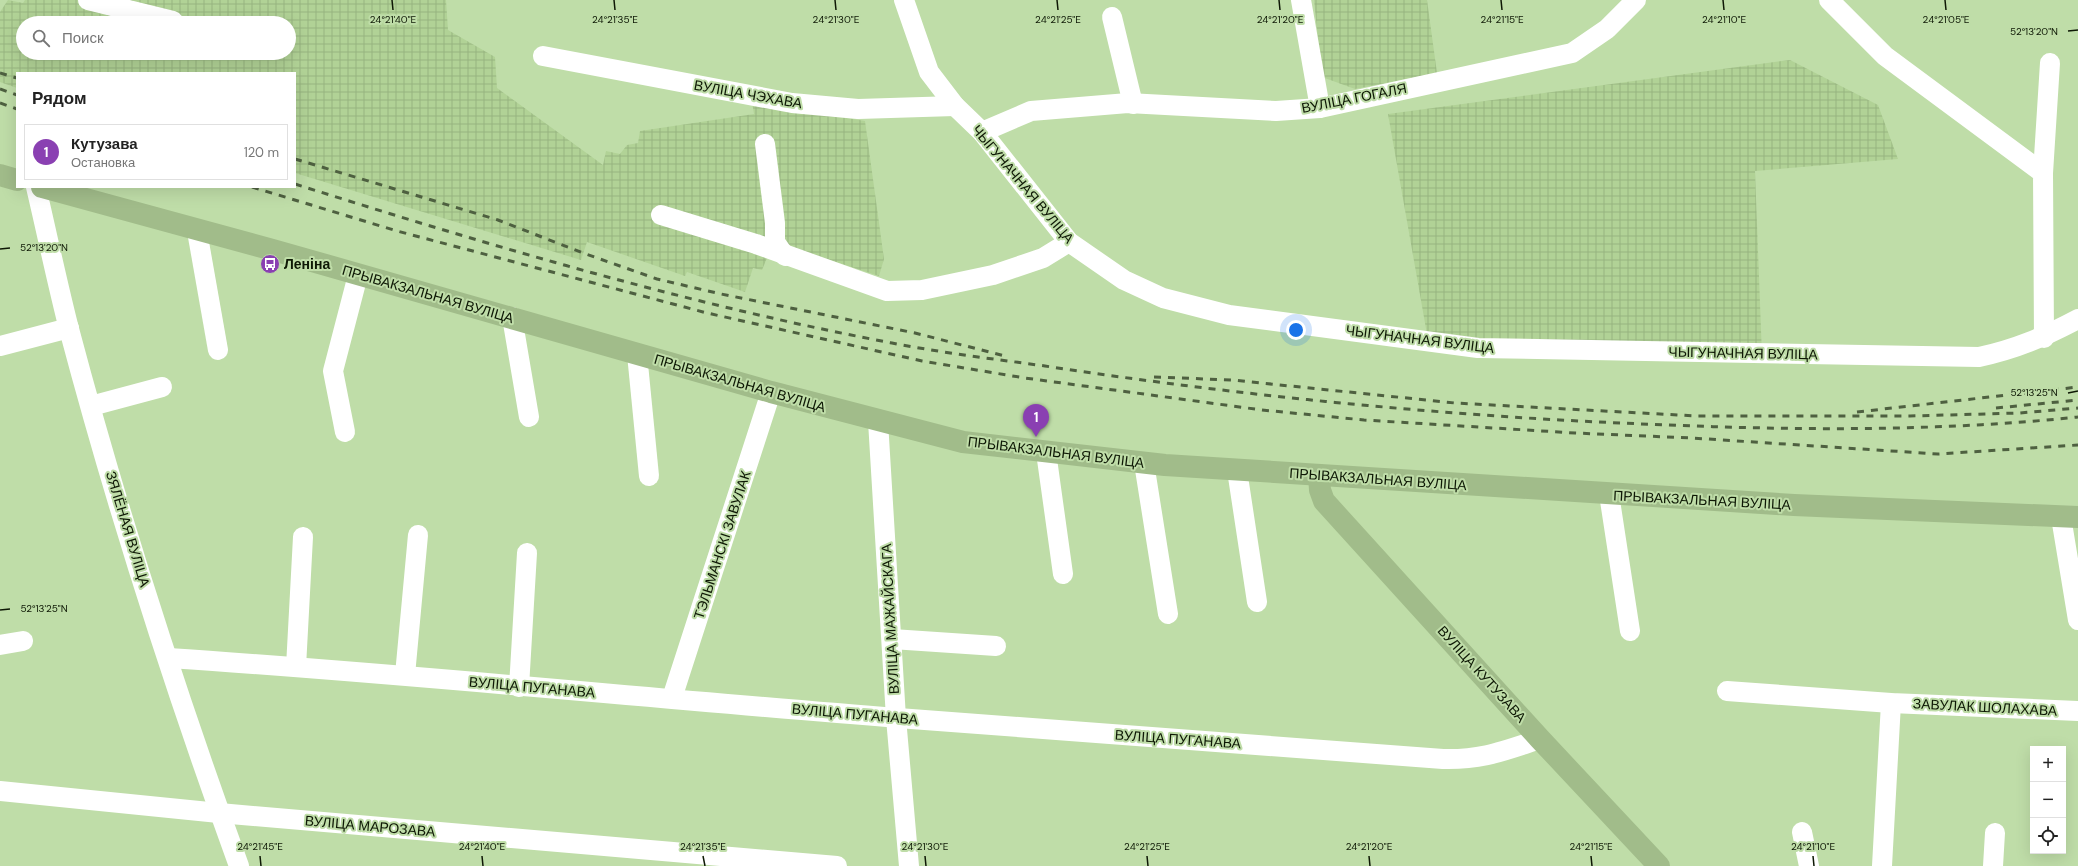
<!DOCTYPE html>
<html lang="ru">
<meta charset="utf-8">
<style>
body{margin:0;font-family:"DM Sans",sans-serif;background:#f6f6f6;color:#222}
.controls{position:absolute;right:12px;bottom:12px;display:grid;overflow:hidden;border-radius:0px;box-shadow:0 4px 16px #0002}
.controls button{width:36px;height:36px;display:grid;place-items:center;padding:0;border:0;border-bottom:1px solid #e0e0e0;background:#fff;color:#222;font:20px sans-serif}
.you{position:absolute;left:1296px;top:330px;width:14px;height:14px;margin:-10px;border:3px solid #fff;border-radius:50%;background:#1a73e8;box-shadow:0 0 0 6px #1a73e833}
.badge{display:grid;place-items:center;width:26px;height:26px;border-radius:50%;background:#8a40b2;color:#fff;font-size:13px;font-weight:700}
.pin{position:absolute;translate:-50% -33px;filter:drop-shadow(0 1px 2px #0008)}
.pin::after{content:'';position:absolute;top:21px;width:14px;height:12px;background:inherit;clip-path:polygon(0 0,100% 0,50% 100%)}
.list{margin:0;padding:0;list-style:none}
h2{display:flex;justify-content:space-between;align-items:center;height:52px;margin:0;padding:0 16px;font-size:17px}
h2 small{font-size:13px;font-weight:400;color:#767676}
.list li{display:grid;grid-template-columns:26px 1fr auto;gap:12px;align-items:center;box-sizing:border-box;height:56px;margin:0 8px 8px;padding:0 8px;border:1px solid #e0e0e0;border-radius:0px}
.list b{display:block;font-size:15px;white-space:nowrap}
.list p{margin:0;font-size:13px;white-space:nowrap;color:#767676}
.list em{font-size:13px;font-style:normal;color:#767676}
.icon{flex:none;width:22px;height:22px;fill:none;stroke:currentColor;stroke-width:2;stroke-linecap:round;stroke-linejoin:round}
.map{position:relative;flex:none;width:2078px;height:866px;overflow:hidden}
.search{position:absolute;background:#fff;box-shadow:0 4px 16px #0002;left:16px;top:16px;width:280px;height:44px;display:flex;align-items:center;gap:10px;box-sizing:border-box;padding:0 14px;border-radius:22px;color:#767676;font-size:15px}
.panel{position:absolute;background:#fff;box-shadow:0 4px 16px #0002;left:16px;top:72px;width:280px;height:116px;border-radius:0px}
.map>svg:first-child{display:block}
.industrial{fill:url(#industrial-grid);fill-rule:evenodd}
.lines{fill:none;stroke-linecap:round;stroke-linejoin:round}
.minor{stroke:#fff;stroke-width:20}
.major{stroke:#a1bc8a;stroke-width:22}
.rail{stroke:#4e6040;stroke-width:3;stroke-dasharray:7 7;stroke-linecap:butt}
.ticks{fill:none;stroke:#0e1805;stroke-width:1.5}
.labels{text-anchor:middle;stroke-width:4;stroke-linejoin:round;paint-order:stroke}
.street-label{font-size:14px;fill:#0e1805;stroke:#bfdda8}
.poi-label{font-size:14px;font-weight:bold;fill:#0e1805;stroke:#bfdda8;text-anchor:start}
.ticks-label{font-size:10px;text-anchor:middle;fill:#0e1805;stroke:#bfdda8;stroke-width:4;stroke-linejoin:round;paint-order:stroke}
</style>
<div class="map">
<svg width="2078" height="866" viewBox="0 0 2078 866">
<defs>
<pattern id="industrial-grid" width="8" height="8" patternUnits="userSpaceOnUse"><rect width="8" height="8" fill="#b1d296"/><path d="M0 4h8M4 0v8" fill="none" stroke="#97b480"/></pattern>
</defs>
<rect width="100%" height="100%" fill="#bfdda8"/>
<g class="industrial">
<path d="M8 0 23 3 25 0H446L448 30 495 57 497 88 603 165 606 151 620 154 627 145 638 143 640 131 754 114 752 102 865 121 884 259 879 276 759 237 767 258 762 270 753 268 745 292 687 272 685 276 587 242 581 260 295 173V73H17V88L0 82V12ZM23 23H289V53H23Z"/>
<path d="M1314 0H1427L1437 73 1355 89 1322 77Z"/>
<path d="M1790 60 1878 105 1898 159 1755 171 1762 356 1428 340 1388 114Z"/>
</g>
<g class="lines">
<g class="minor">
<path d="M88 0 173 21"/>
<path d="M904 0 929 72 955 106 982 132 1069 242 1124 280 1163 298 1229 315 1478 348 1979 357C2016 349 2044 337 2078 319"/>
<path d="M1301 0 1320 108"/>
<path d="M1829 0 1885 56 2043 173 2044 338"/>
<path d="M1112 17 1133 104"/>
<path d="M543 56 792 103 858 109 955 106"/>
<path d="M982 132 1031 111 1128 103 1276 111 1320 108 1572 53 1607 29 1636 0"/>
<path d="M765 144 775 223V242L785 256"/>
<path d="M2043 173 2050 63"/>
<path d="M36 187C47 234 57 282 69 329 117 510 175 690 239 866"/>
<path d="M661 215 756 244 887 291 922 290 993 275 1043 258 1069 242"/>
<path d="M197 231 218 350"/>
<path d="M512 317 529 417"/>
<path d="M0 346 69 328"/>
<path d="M637 354 649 476"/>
<path d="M91 406 162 387"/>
<path d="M878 421 896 718 909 866"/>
<path d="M345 432 333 371 358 275"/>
<path d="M1046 452 1063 574"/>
<path d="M1144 463 1168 614"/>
<path d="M1237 470 1257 602"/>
<path d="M1609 494 1630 631"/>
<path d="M2061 517 2078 620"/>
<path d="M892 639 996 646"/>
<path d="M0 645 23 641"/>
<path d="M168 658C412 674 654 699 898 718 1079 733 1261 745 1443 759 1482 760 1503 751 1540 739"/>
<path d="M296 667 303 537"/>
<path d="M405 675 418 535"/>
<path d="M519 687 527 553"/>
<path d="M1727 691 1891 703 2078 711"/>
<path d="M672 698 771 392"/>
<path d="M0 791 219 813 837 866"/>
<path d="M1802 832 1809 866"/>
<path d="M1882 866 1891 703"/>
<path d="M1993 866 1995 833"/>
</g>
<g class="major">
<path d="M0 175 17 180"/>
<path d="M42 187 273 250 771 392 963 442 1165 465 1794 505 2078 517"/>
<path d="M1319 475 1320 490 1324 501 1540 739 1659 866"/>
</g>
<g class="rail">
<path d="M0 73 17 78"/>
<path d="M0 89 17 95"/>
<path d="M0 103 17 109"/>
<path d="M295 159 498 220 583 253 657 279 721 294 915 333 1005 356"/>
<path d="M295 184C491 246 690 305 892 343 943 353 994 359 1045 366 1216 392 1387 410 1560 420 1733 429 1906 435 2078 417"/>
<path d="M252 187 397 231 707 313 922 361 1025 378 1262 410 1364 420 1575 433 1692 438 1938 454 2078 445"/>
<path d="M1154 377 1232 380 1455 403 1698 416H1910L2020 413 2078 408"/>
<path d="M1996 408 2078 400"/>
<path d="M1857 412 2078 387"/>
</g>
</g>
<path class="ticks" d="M392 0 393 10M614 0 615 10M835 0 836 10M1057 0 1058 10M1279 0 1280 10M1501 0 1502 10M1723 0 1724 10M1945 0 1946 10M2068 31 2078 30M0 249 10 248M2068 393 2078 391M0 610 10 609M260 856 261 866M482 856 483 866M703 856 705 866M925 856 926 866M1147 856 1148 866M1369 856 1370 866M1591 856 1592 866M1813 856 1814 866"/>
<defs>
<g id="bus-disc" transform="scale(1)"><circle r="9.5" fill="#8a40b2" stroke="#bfdda8"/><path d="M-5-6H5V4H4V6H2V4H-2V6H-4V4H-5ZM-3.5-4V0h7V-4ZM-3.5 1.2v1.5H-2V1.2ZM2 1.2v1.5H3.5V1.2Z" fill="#fff"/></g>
</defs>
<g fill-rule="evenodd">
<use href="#bus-disc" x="270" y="264"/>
</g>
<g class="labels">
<g class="street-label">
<text transform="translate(748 94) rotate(10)" y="5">ВУЛІЦА ЧЭХАВА</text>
<text transform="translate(1354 98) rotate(-11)" y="5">ВУЛІЦА ГОГАЛЯ</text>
<text transform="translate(1023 184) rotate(50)" y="5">ЧЫГУНАЧНАЯ ВУЛІЦА</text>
<text transform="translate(428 294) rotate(16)" y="5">ПРЫВАКЗАЛЬНАЯ ВУЛІЦА</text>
<text transform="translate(1420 339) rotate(7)" y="5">ЧЫГУНАЧНАЯ ВУЛІЦА</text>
<text transform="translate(1743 353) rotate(1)" y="5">ЧЫГУНАЧНАЯ ВУЛІЦА</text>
<text transform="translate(740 383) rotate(16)" y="5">ПРЫВАКЗАЛЬНАЯ ВУЛІЦА</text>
<text transform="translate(1056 452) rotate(7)" y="5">ПРЫВАКЗАЛЬНАЯ ВУЛІЦА</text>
<text transform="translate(1378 479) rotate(4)" y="5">ПРЫВАКЗАЛЬНАЯ ВУЛІЦА</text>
<text transform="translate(1702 500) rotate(3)" y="5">ПРЫВАКЗАЛЬНАЯ ВУЛІЦА</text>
<text transform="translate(128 529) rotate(73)" y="5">ЗЯЛЁНАЯ ВУЛІЦА</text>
<text transform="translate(722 545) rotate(-72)" y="5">ТЭЛЬМАНСКІ ЗАВУЛАК</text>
<text transform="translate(890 619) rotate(-93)" y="5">ВУЛІЦА МАЖАЙСКАГА</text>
<text transform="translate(1482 674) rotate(48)" y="5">ВУЛІЦА КУТУЗАВА</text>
<text transform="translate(532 687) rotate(5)" y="5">ВУЛІЦА ПУГАНАВА</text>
<text transform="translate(1985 707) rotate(3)" y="5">ЗАВУЛАК ШОЛАХАВА</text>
<text transform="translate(855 714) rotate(5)" y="5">ВУЛІЦА ПУГАНАВА</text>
<text transform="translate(1178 739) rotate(4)" y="5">ВУЛІЦА ПУГАНАВА</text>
<text transform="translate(370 826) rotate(5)" y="5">ВУЛІЦА МАРОЗАВА</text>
</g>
<g class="poi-label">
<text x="284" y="269">Леніна</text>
</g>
</g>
<g class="ticks-label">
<text x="393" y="23">24°21'40"E</text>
<text x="615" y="23">24°21'35"E</text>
<text x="836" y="23">24°21'30"E</text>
<text x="1058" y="23">24°21'25"E</text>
<text x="1280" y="23">24°21'20"E</text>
<text x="1502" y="23">24°21'15"E</text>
<text x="1724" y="23">24°21'10"E</text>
<text x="1946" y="23">24°21'05"E</text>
<text x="2034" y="35">52°13'20"N</text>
<text x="44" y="251">52°13'20"N</text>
<text x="2034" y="396">52°13'25"N</text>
<text x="44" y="612">52°13'25"N</text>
<text x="260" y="850">24°21'45"E</text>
<text x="482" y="850">24°21'40"E</text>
<text x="703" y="850">24°21'35"E</text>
<text x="925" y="850">24°21'30"E</text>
<text x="1147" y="850">24°21'25"E</text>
<text x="1369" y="850">24°21'20"E</text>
<text x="1591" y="850">24°21'15"E</text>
<text x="1813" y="850">24°21'10"E</text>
</g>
</svg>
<div class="controls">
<button>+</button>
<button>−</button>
<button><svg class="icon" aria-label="locate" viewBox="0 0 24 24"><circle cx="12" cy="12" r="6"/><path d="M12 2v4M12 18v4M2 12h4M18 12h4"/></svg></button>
</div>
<div class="you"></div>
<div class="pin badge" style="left:1036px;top:437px">1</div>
<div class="search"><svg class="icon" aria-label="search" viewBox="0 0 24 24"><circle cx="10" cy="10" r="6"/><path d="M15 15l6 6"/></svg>Поиск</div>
<section class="panel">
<h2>Рядом<small></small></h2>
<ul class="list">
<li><span class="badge">1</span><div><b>Кутузава</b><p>Остановка</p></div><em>120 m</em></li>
</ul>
</section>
</div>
